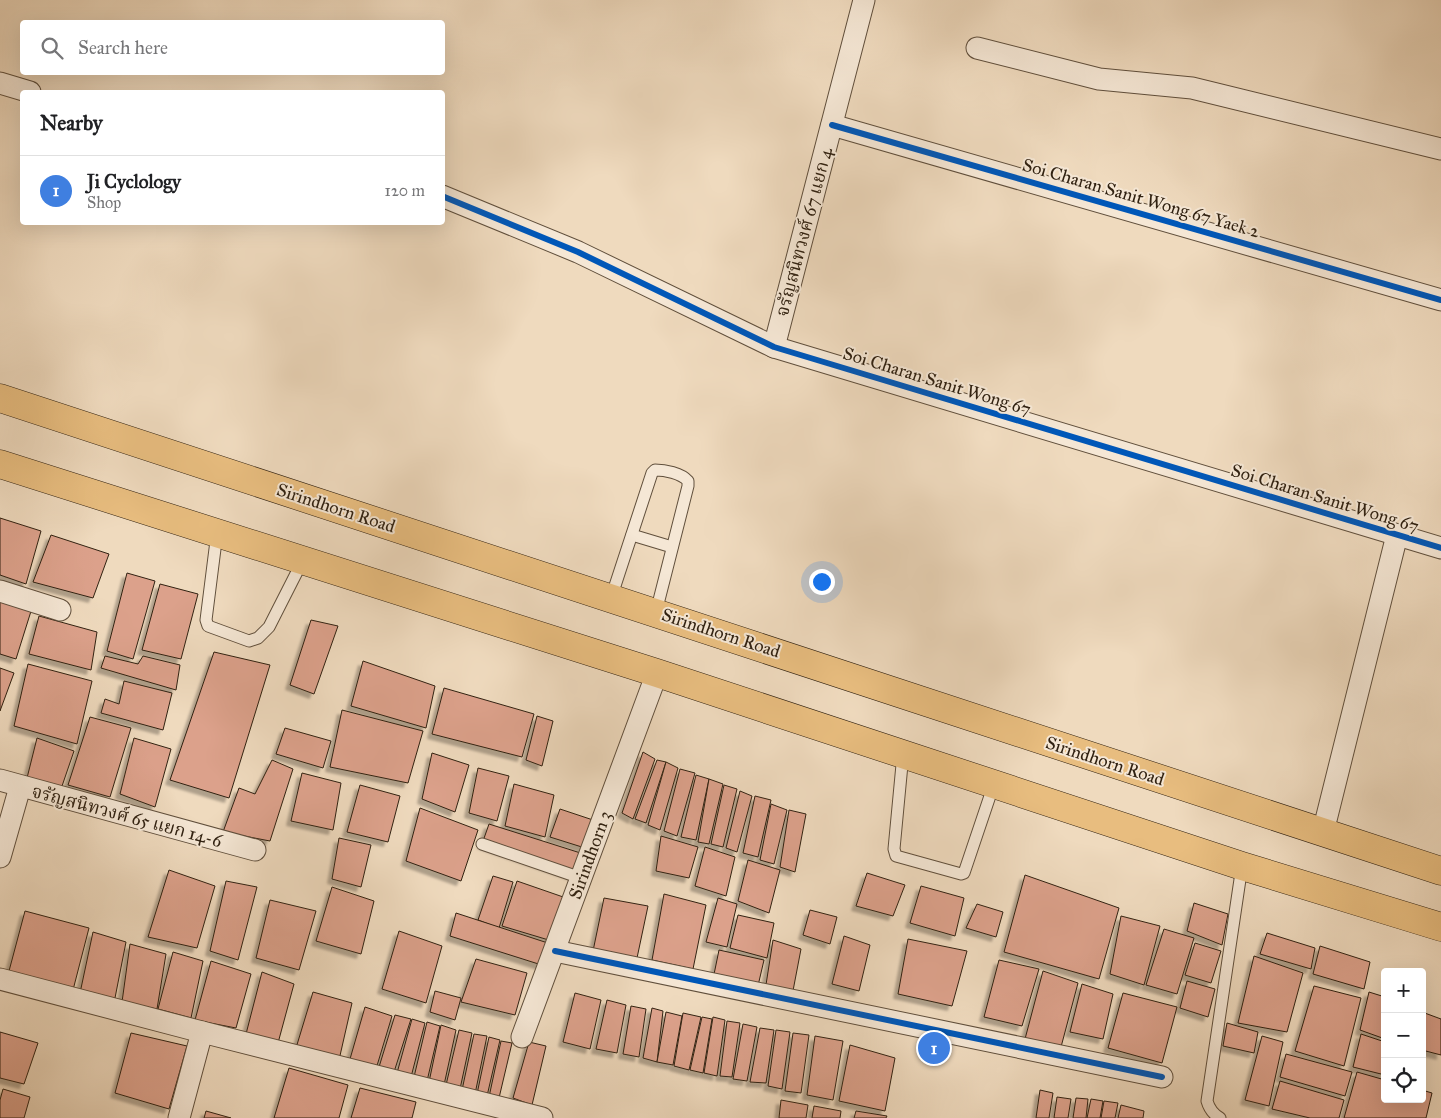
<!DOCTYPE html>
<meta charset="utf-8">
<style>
body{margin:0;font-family:"IM FELL Great Primer","Noto Serif Thai",serif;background:#f6f6f6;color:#202124}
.controls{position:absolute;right:15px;bottom:15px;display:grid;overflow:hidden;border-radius:5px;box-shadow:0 5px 20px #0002}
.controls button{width:45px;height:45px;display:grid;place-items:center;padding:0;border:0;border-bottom:1px solid #e0e0e0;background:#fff;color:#202124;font:25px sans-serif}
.you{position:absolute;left:821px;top:581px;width:18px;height:18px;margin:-12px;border:4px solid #fff;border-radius:50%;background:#1a73e8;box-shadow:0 0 0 8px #1a73e833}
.badge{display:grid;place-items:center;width:32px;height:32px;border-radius:50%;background:#111827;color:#fff;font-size:16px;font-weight:700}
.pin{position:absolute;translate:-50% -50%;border:2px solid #fff;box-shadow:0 1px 5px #0006}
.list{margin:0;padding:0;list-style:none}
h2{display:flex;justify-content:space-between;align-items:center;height:65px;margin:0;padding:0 20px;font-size:21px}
h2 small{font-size:16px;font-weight:400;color:#757577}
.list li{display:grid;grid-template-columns:32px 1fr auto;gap:15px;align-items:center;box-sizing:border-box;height:70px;padding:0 20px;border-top:1px solid #e0e0e0}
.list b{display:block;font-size:19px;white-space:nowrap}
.list p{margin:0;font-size:16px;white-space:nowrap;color:#757577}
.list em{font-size:16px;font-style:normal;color:#757577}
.icon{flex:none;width:28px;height:28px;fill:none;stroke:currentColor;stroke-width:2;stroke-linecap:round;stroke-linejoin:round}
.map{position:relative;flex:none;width:1441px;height:1118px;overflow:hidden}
.search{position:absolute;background:#fff;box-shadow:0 5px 20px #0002;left:20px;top:20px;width:425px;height:55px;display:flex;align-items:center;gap:12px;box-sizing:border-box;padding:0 18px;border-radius:5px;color:#757577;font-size:19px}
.panel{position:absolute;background:#fff;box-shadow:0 5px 20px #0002;left:20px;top:90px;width:425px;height:135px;border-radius:5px}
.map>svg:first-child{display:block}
.building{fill:#dca18b;stroke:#302111;filter:url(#shadow)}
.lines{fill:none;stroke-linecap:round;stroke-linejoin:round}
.lane-casing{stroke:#604f3c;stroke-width:13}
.street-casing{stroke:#604f3c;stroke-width:23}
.primary-casing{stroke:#302111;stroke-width:29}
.lane{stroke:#f5e7d5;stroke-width:11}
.street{stroke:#f5e7d5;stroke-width:21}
.primary{stroke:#e8bd7f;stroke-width:28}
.cycleway-casing{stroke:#f5e7d5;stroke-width:9}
.cycleway{stroke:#0057b8;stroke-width:6}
.labels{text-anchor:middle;stroke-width:4;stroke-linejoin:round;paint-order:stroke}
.street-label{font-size:18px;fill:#302111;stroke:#f5e7d5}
</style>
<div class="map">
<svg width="1441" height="1118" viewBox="0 0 1441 1118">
<defs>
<filter id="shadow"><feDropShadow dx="-4.5" dy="4.5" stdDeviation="1" flood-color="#0004"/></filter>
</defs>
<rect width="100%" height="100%" fill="#efdabe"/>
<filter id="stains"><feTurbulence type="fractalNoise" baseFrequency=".004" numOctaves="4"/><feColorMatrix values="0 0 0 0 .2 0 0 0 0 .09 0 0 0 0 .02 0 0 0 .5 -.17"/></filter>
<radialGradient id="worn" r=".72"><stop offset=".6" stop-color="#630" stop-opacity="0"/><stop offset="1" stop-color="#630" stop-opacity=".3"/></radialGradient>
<g class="building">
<path d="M0 518 41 531 26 584 0 575Z"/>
<path d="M51 535 109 554 93 598 33 582Z"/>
<path d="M127 573 155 581 133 659 107 651Z"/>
<path d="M160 584 198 594 181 659 142 650Z"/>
<path d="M0 598 32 608 16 659 0 654Z"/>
<path d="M39 616 97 632 91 670 29 654Z"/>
<path d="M311 620 338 626 314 694 290 685Z"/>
<path d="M214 652 270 665 229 798 170 780Z"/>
<path d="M105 656 138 664 143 656 180 665 176 690 101 668Z"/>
<path d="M363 661 435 686 426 728 351 706Z"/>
<path d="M28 664 92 681 77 744 14 726Z"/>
<path d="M0 668 14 673 0 711Z"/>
<path d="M124 681 172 693 163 730 101 713 105 699 119 704Z"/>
<path d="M444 688 534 714 522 757 432 734Z"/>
<path d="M342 710 423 731 408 783 330 767Z"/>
<path d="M537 716 553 721 542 766 526 760Z"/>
<path d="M90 717 131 728 110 797 68 785Z"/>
<path d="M285 728 331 741 323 768 276 754Z"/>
<path d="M37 738 74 751 61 789 27 778Z"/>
<path d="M134 738 171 749 155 807 120 794Z"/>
<path d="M643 752 655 759 633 819 622 813Z"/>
<path d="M432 753 469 765 455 812 422 799Z"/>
<path d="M272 760 293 769 270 841 223 832 239 788 255 794Z"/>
<path d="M657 760 666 762 646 823 635 819Z"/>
<path d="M666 762 678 768 660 830 648 825Z"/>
<path d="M478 768 509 776 497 821 469 813Z"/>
<path d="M680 769 695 773 677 836 664 831Z"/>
<path d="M302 773 341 783 333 830 291 821Z"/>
<path d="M696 775 709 779 696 840 681 837Z"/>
<path d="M709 779 723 784 709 844 698 842Z"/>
<path d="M514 784 554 795 545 837 505 826Z"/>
<path d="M360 785 400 796 388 842 347 832Z"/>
<path d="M724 785 737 789 723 847 711 844Z"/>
<path d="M740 791 752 796 737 852 726 848Z"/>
<path d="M755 796 771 800 758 857 743 853Z"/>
<path d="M771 804 787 810 774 864 760 860Z"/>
<path d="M420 808 478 830 461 881 406 861Z"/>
<path d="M560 809 593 820 585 848 550 837Z"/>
<path d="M789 810 806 814 795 872 780 867Z"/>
<path d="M489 824 590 856 581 878 482 844Z"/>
<path d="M661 836 698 847 689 878 656 871Z"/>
<path d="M339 838 371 845 361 887 332 879Z"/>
<path d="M705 847 735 857 726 896 695 886Z"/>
<path d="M748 860 780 870 769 913 738 901Z"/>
<path d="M169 870 215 886 197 948 148 937Z"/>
<path d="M867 873 905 885 893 916 856 906Z"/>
<path d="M1025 875 1119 908 1099 979 1004 952Z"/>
<path d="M493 876 513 882 499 928 478 920Z"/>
<path d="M226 881 257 887 238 960 210 951Z"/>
<path d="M517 881 569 899 562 944 502 926Z"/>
<path d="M921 886 964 898 955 936 910 923Z"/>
<path d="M332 887 374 901 361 954 316 941Z"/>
<path d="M664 894 706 905 693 969 652 960Z"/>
<path d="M604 898 648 906 637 958 593 951Z"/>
<path d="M718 898 737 904 727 947 706 942Z"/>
<path d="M270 900 316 911 299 970 256 958Z"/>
<path d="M1194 903 1228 914 1222 945 1187 931Z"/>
<path d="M977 904 1003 912 996 937 966 928Z"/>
<path d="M810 910 837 917 830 944 803 935Z"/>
<path d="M25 911 89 928 73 990 9 971Z"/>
<path d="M456 913 557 946 548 967 450 936Z"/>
<path d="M738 915 774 923 767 958 730 948Z"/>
<path d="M1121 916 1160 926 1144 985 1110 974Z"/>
<path d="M1164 929 1194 938 1177 994 1146 985Z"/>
<path d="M399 931 442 946 426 1003 382 989Z"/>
<path d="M93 932 126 942 114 1003 80 993Z"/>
<path d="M1267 933 1315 948 1311 969 1260 954Z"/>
<path d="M844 936 870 945 859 991 832 984Z"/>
<path d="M908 939 967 951 952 1006 898 994Z"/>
<path d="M773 940 801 949 792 996 765 991Z"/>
<path d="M1195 943 1221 951 1211 983 1185 975Z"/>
<path d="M130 944 166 954 157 1009 122 1002Z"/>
<path d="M1320 946 1370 962 1364 989 1313 974Z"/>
<path d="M719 950 764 960 757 990 712 984Z"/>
<path d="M173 952 203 961 191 1018 158 1009Z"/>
<path d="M1254 956 1303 973 1287 1032 1238 1023Z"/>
<path d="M476 959 527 973 515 1015 461 1002Z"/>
<path d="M999 960 1039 969 1022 1026 984 1017Z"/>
<path d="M211 961 251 974 236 1028 195 1020Z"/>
<path d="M1043 971 1078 983 1061 1047 1025 1039Z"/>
<path d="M262 972 294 984 278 1043 246 1034Z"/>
<path d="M1187 981 1215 989 1208 1017 1180 1008Z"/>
<path d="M1082 984 1113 994 1103 1039 1070 1032Z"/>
<path d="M1314 986 1361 998 1344 1066 1295 1051Z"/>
<path d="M435 991 461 998 455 1020 430 1012Z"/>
<path d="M313 992 352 1003 339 1060 296 1048Z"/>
<path d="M1369 992 1385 997V1039L1360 1030Z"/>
<path d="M575 993 601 1000 590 1049 563 1042Z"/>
<path d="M1123 993 1177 1007 1162 1063 1108 1048Z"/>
<path d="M607 1000 626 1005 617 1053 596 1049Z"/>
<path d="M631 1006 646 1009 639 1057 623 1054Z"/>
<path d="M365 1007 392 1016 376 1069 350 1059Z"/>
<path d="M652 1008 663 1011 657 1062 643 1058Z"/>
<path d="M666 1012 682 1016 673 1065 657 1062Z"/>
<path d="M1422 1012 1441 1019V1055L1422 1050Z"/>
<path d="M683 1013 701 1017 689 1070 674 1066Z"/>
<path d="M395 1015 411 1019 394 1072 379 1067Z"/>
<path d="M702 1017 712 1019 703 1073 690 1070Z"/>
<path d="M713 1017 725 1020 717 1076 704 1073Z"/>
<path d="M412 1019 425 1023 411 1077 397 1073Z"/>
<path d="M727 1021 740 1023 732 1077 720 1076Z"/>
<path d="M427 1022 440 1026 427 1081 414 1077Z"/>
<path d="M1227 1023 1258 1032 1254 1053 1223 1046Z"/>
<path d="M743 1024 757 1027 747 1081 733 1079Z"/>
<path d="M441 1025 456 1030 444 1085 429 1082Z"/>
<path d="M760 1028 774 1030 766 1083 750 1082Z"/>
<path d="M459 1030 472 1033 460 1089 446 1085Z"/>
<path d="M776 1030 790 1032 782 1089 768 1086Z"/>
<path d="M0 1032 38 1043 24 1084 0 1078Z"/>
<path d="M131 1033 187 1046 169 1109 115 1093Z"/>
<path d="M793 1033 809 1035 801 1093 785 1091Z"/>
<path d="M474 1034 487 1036 475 1094 462 1090Z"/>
<path d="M1361 1034 1385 1042V1075L1353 1067Z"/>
<path d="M815 1036 843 1041 833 1100 807 1095Z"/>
<path d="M1262 1036 1283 1042 1269 1106 1245 1100Z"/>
<path d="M489 1037 500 1040 487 1096 477 1094Z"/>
<path d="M501 1041 512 1043 499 1098 489 1097Z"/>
<path d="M529 1042 546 1046 532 1105 513 1098Z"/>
<path d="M850 1045 895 1058 885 1111 839 1101Z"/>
<path d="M1286 1054 1352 1072 1345 1096 1280 1077Z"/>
<path d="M289 1068 348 1085 339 1118H274Z"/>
<path d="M1357 1072 1385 1080V1099H1422V1090L1432 1093 1426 1118H1344Z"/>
<path d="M1280 1081 1344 1100 1339 1118H1310L1272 1109Z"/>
<path d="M360 1088 416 1102 412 1118H351Z"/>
<path d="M3 1089 30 1097 24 1118H0V1100Z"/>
<path d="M1040 1090 1053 1093 1049 1118H1036Z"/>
<path d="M1057 1097 1071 1099 1068 1118H1054Z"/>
<path d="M1076 1098 1088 1099 1086 1118H1073Z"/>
<path d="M1091 1099 1103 1101 1100 1118H1087Z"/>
<path d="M781 1100 808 1105 806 1118H779Z"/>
<path d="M1104 1101 1118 1103 1115 1118H1101Z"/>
<path d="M1121 1105 1144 1111 1143 1118H1118Z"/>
<path d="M814 1106 841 1111 840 1118H812Z"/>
<path d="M206 1111 231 1118H204Z"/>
<path d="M856 1111 887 1116 886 1118H854Z"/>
</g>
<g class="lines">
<g class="lane-casing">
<g id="lane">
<path d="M217 533 206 620 208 626 249 641 258 638 269 627 303 560"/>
<path d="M632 535 672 547"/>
<path d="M611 598 652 473 655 470C665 470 681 473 688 481V486L656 612"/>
<path d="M903 754 894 849 896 856 961 874 964 873 994 784"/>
<path d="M482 844 581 878"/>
<path d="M1220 1118C1213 1114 1209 1108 1207 1101L1242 866"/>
</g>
</g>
<g class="street-casing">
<g id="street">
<path d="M977 48 1099 79 1192 88 1441 149"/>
<path d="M0 83 30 92"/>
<path d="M832 125 1441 300"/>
<path d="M442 196 578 252 774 347 1441 548"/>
<path d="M774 347 864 0"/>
<path d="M0 591 60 610"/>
<path d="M0 780 255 850"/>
<path d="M1323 832 1397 535"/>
<path d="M0 857 20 787"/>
<path d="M555 951 1162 1077"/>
<path d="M0 979 202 1032 542 1118"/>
<path d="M522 1037 657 673"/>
<path d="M179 1118 202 1032"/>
</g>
</g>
<g class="primary-casing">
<g id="primary">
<path d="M0 398 1441 871"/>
<path d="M0 464 657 673 1242 866 1441 927"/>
</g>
</g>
<use href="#lane" class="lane"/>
<use href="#street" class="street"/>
<use href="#primary" class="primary"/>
<g class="cycleway-casing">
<g id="cycleway">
<path d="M832 125 1441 300"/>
<path d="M442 196 578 252 774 347 1441 548"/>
<path d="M555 951 1162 1077"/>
</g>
</g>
<use href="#cycleway" class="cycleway"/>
</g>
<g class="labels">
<g class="street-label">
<text transform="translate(1141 198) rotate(16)" y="6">Soi Charan Sanit Wong 67 Yaek 2</text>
<text transform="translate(804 232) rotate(-75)" y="6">จรัญสนิทวงศ์ 67 แยก 4</text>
<text transform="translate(937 381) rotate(17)" y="6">Soi Charan Sanit Wong 67</text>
<text transform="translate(1325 498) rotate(17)" y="6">Soi Charan Sanit Wong 67</text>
<text transform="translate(336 508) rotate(18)" y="6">Sirindhorn Road</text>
<text transform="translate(721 633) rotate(18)" y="6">Sirindhorn Road</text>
<text transform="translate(1105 761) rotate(18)" y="6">Sirindhorn Road</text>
<text transform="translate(127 816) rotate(15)" y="6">จรัญสนิทวงศ์ 65 แยก 14-6</text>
<text transform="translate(590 855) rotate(-70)" y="6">Sirindhorn 3</text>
</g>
</g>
<rect width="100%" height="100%" filter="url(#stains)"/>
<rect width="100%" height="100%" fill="url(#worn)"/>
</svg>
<div class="controls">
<button>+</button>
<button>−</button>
<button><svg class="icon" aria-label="locate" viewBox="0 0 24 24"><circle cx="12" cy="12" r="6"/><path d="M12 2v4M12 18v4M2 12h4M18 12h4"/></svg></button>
</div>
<div class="you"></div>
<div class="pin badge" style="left:934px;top:1048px;background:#3f7fe0">1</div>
<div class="search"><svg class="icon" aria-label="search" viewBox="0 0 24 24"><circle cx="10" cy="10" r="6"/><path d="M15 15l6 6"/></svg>Search here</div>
<section class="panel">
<h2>Nearby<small></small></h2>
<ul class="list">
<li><span class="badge" style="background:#3f7fe0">1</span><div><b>Ji Cyclology</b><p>Shop</p></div><em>120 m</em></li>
</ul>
</section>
</div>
